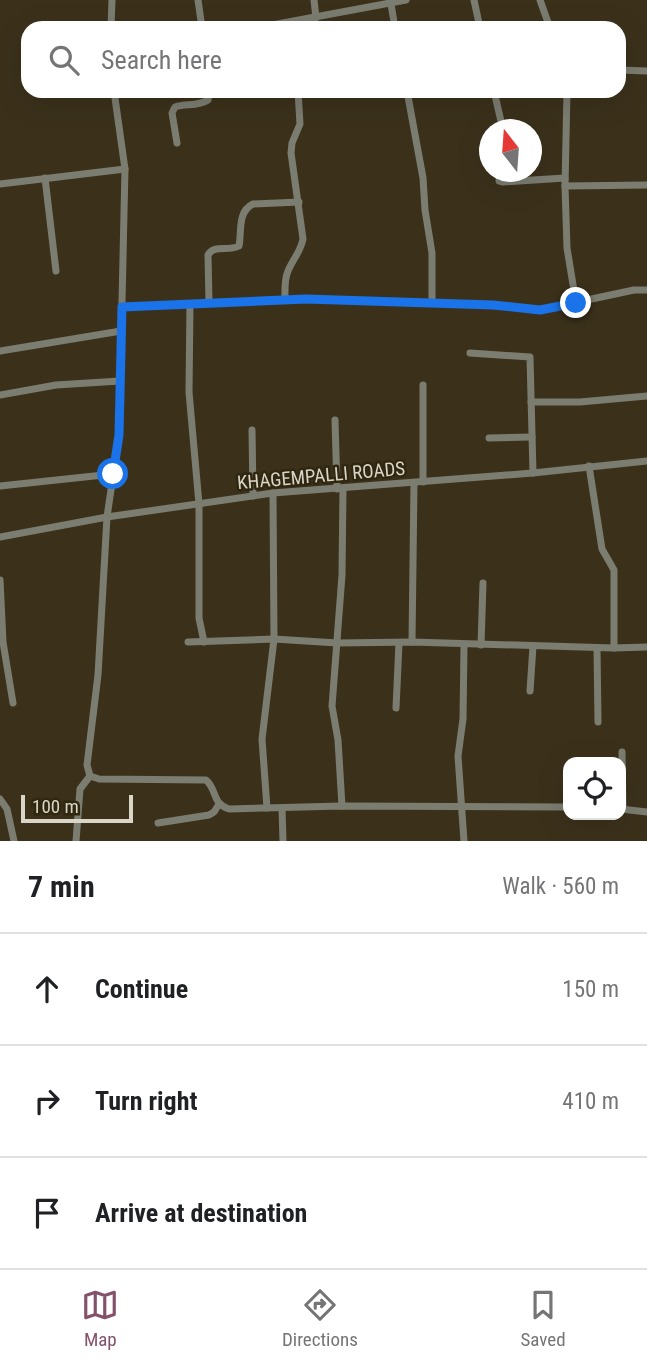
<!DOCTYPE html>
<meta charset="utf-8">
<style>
body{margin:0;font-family:"Roboto Condensed",sans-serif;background:#f2f2f2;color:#202124}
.controls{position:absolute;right:21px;bottom:21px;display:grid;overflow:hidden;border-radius:14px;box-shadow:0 7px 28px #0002}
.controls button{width:63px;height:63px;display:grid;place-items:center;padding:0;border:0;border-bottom:2px solid #e0e0e0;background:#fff;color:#202124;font:35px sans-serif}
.compass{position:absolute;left:479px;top:119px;width:63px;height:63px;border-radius:50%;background:#fff;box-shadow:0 7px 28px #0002;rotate:343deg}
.scale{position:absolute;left:21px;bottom:18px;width:112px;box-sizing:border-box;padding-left:7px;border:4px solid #dad5c7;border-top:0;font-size:19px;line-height:24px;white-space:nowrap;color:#dad5c7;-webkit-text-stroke:5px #302711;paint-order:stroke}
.stop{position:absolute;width:21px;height:21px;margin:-16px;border:5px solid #1a73e8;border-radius:50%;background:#fff}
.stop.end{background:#1a73e8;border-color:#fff;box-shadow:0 2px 7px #0008}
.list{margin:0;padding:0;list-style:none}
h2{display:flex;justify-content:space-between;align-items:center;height:91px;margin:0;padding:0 28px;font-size:30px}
h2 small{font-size:23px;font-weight:400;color:#757577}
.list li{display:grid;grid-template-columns:46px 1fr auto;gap:21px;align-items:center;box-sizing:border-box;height:112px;padding:0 28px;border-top:2px solid #e0e0e0}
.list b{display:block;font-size:26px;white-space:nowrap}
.list em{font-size:23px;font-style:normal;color:#757577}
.icon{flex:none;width:38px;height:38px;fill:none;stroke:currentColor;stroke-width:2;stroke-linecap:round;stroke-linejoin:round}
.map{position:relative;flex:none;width:647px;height:841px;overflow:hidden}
.search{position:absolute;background:#fff;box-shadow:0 7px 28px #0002;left:21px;right:21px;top:21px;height:77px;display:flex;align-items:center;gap:18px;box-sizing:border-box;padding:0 24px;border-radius:21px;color:#757577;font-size:26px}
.sheet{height:427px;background:#fff}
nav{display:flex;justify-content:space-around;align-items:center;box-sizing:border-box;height:98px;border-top:2px solid #e0e0e0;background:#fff;font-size:19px;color:#757577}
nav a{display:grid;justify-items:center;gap:4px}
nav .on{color:#83526a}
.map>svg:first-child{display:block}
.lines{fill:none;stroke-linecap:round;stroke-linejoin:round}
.street{stroke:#7c7d71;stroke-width:7}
.route{stroke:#1a73e8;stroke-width:9}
.labels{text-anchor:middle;stroke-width:5;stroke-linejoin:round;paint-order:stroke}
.street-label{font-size:19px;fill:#dad5c7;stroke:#302711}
</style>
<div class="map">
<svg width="647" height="841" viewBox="0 0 647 841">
<rect width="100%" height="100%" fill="#3b311b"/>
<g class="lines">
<g class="street">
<path d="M198 0 202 28"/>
<path d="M314 0 316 18"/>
<path d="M474 0 480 28"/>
<path d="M540 0 550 28"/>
<path d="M391 4 395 28"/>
<path d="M111 28 112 0"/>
<path d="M256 28 406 0"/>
<path d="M619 70 647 71"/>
<path d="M114 91 125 169 119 435 107 517 98 675 87 765 90 776 99 779 206 780C217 789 212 804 229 809L342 806 568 807"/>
<path d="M407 91 423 178 425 210 432 253V303"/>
<path d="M494 91 503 130"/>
<path d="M567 91 565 186 567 248 576 303"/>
<path d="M177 143 172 113 175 107C186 103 197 107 208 100L209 91"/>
<path d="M500 172 499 181 502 182 565 178"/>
<path d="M45 178 56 271"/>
<path d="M0 184 125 169"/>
<path d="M565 186 647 185"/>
<path d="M285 300C285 291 284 280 288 271 293 259 301 251 303 239L291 153 292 143 300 124 298 91"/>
<path d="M209 303 208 255C214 244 228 252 239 246 242 231 237 212 253 204L299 202"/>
<path d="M190 304 189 392 199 504V618L204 642"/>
<path d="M122 307 306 299 493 305 540 310 634 290H647"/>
<path d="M0 351 121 331"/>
<path d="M470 353 530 357 533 473"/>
<path d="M0 395 56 385 120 381"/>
<path d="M531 402H580L647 396"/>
<path d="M335 420 337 489"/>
<path d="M252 430 253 496"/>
<path d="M489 438 532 437"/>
<path d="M589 466 602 549 614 570V648"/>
<path d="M423 482V385"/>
<path d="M0 486 113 474"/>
<path d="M0 537 107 517 273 493 533 473 647 461"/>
<path d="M0 580 3 642 13 703"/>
<path d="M188 642 274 639 337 643 412 642 614 648 647 647"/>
<path d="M412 642 414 483"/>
<path d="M481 645 483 583"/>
<path d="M597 648 598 722"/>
<path d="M530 691 533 646"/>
<path d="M396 708 399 643"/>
<path d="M622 752 623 809"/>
<path d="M0 799 7 809 14 841"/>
<path d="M342 806 338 740 332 706 342 575 343 488"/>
<path d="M267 808 262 739 274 639 273 493"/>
<path d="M282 808 283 841"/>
<path d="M621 809 647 812"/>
<path d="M158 823 209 815 214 812 219 804"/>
<path d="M76 841 80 789 90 776"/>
<path d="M464 841 458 756 463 719 464 645"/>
</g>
</g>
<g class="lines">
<path class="route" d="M113 474 119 435 122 307 306 299 493 305 540 310 576 303"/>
</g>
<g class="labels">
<g class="street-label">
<text transform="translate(321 475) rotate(-5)" y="7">KHAGEMPALLI ROADS</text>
</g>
</g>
</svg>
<div class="controls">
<button><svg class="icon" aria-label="locate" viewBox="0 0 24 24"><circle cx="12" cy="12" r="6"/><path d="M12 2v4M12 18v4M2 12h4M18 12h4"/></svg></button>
</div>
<svg class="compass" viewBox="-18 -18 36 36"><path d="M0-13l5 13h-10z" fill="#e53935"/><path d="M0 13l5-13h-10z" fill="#757577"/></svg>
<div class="scale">100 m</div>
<div class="stop" style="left:113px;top:474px"></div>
<div class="stop end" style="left:576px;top:303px"></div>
<div class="search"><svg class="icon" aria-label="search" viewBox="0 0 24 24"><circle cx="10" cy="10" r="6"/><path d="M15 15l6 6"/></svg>Search here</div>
</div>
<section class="sheet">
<h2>7 min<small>Walk · 560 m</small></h2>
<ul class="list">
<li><svg class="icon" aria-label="ahead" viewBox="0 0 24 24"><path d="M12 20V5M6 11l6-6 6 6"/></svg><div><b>Continue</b></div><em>150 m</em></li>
<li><svg class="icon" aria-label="right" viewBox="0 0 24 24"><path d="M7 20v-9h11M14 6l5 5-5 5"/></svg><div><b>Turn right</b></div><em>410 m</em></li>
<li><svg class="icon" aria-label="arrive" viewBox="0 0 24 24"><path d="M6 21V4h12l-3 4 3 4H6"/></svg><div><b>Arrive at destination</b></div></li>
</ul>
</section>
<nav>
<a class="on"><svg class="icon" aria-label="map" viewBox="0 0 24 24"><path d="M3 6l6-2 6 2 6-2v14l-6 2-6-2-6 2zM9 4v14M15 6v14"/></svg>Map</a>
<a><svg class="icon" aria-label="directions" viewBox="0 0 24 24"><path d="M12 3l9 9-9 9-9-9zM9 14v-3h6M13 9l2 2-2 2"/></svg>Directions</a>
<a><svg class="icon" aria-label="saved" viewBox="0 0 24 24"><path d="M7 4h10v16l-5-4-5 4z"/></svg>Saved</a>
</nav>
